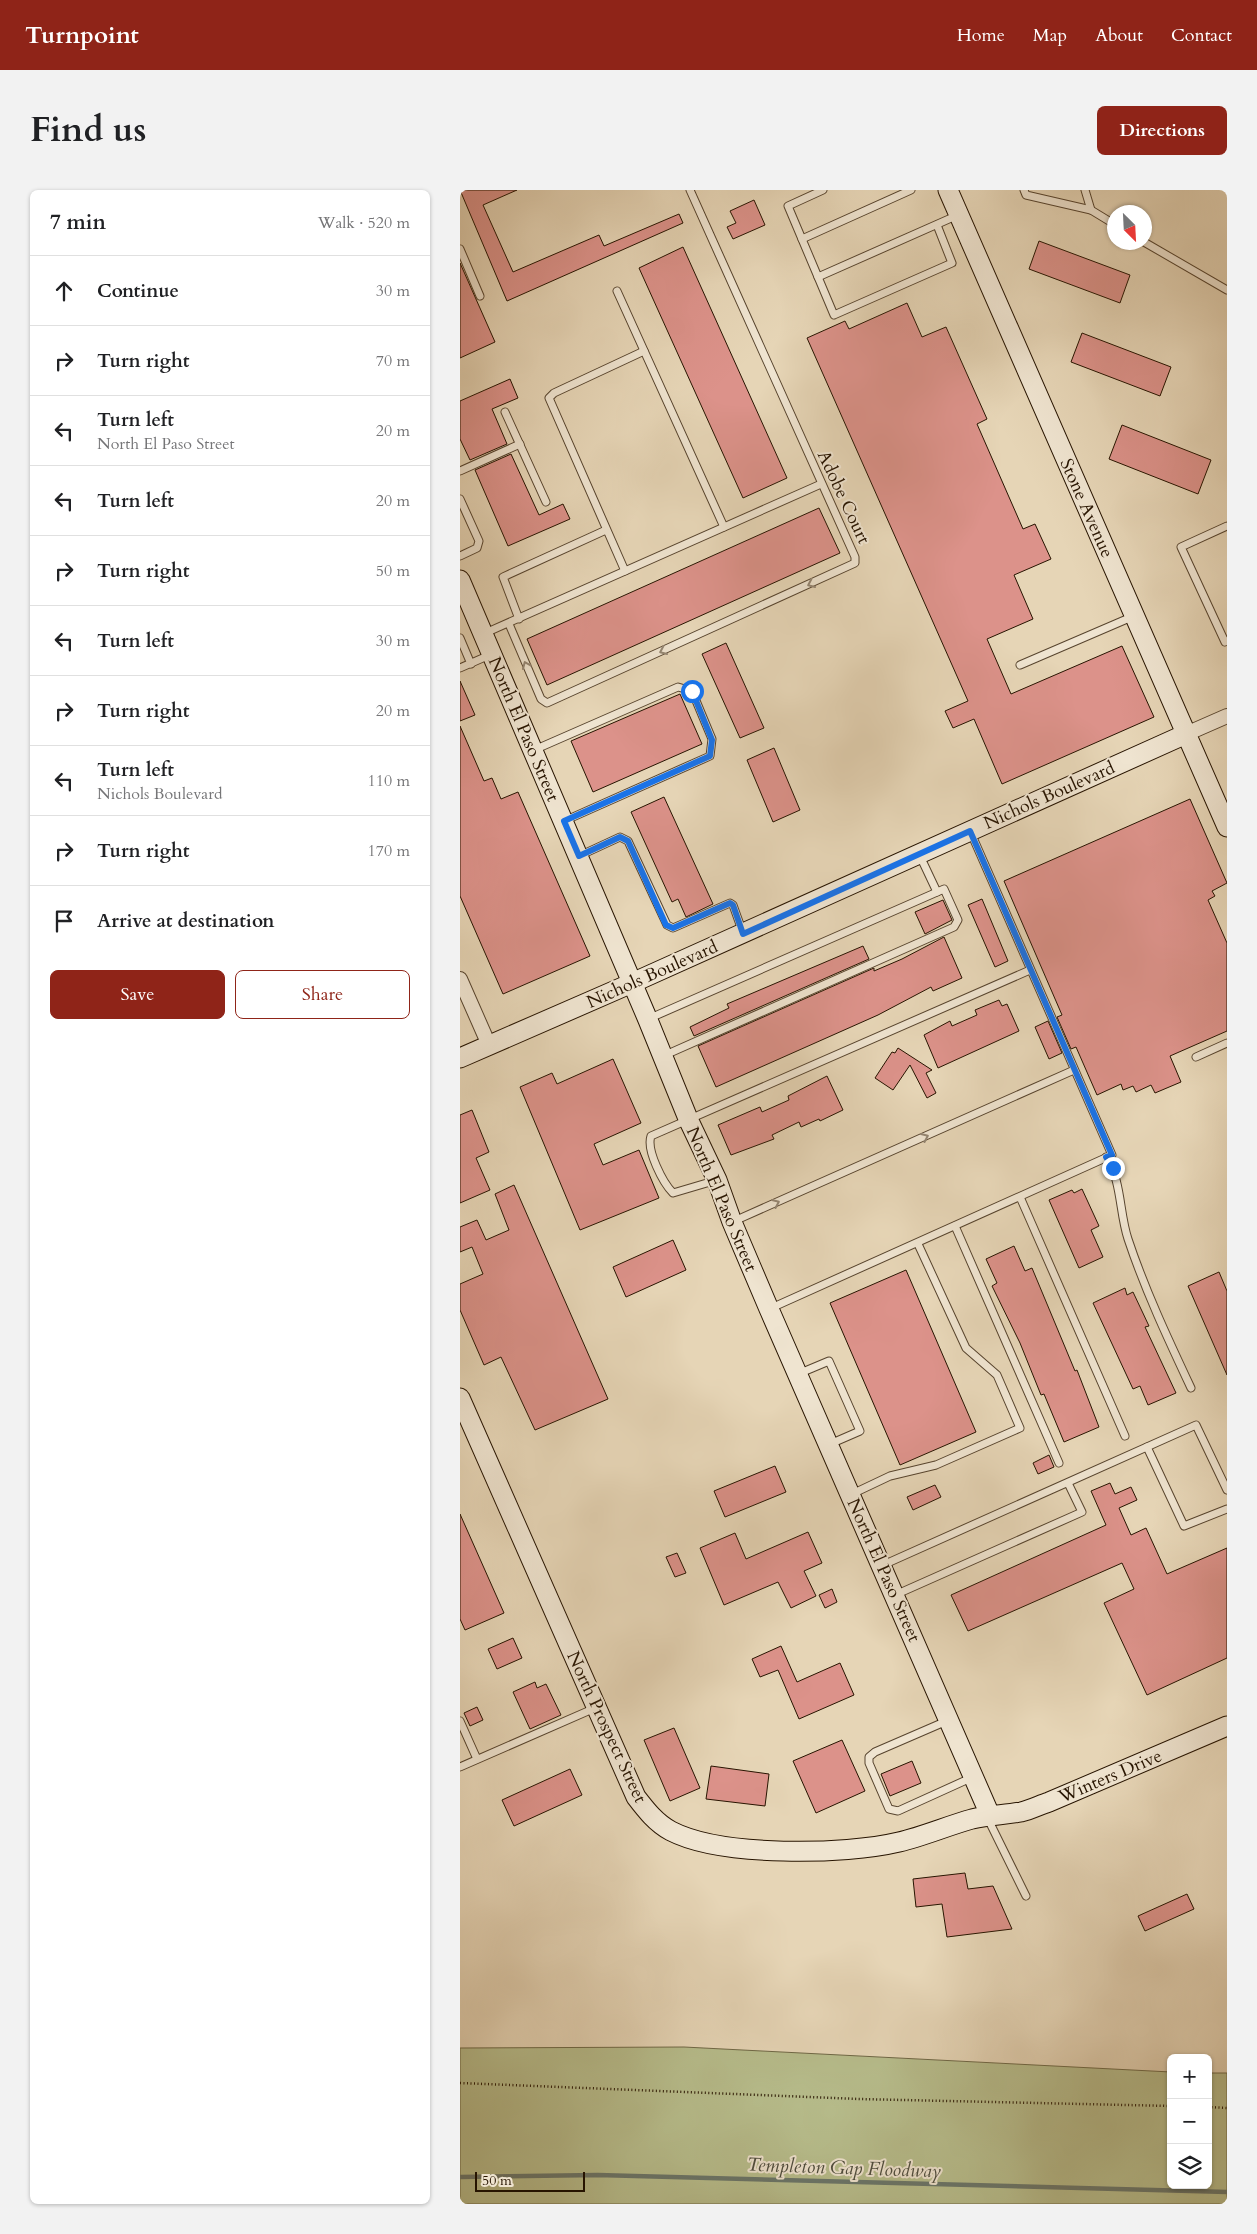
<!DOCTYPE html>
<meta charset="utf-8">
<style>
body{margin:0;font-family:Cardo,serif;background:#f2f2f2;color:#202124}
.controls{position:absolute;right:15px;bottom:15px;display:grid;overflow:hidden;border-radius:8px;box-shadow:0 1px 4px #0004}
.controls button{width:45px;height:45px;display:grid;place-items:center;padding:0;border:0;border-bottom:1px solid #e0e0e0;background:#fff;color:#202124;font:25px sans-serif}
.compass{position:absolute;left:647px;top:15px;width:45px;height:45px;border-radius:50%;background:#fff;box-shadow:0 1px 4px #0004;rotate:156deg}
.scale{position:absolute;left:15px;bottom:12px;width:110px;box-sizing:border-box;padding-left:5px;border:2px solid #271400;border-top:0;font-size:14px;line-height:18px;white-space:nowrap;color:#271400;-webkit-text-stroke:4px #efe4d0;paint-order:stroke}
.stop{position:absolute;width:15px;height:15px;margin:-11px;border:4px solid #1a73e8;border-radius:50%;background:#fff}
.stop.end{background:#1a73e8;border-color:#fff;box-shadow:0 1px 5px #0008}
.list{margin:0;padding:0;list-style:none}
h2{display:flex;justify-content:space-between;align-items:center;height:65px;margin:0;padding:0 20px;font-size:21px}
h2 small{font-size:16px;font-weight:400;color:#757577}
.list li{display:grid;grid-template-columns:32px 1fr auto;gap:15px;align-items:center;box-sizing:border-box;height:70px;padding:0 20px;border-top:1px solid #e0e0e0}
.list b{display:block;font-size:19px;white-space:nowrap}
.list p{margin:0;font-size:16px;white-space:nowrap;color:#757577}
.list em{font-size:16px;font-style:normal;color:#757577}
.actions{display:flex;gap:10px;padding:15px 20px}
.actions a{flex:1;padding:11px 0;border:1px solid #8f2418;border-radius:8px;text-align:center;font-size:18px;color:#8f2418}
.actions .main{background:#8f2418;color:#fff}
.icon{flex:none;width:28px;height:28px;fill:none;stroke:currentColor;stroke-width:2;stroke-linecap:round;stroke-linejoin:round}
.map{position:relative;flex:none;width:767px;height:2014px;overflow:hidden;border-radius:8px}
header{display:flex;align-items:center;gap:30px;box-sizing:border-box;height:70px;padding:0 25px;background:#8f2418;color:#fff}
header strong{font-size:24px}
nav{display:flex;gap:28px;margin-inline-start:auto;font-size:18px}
.intro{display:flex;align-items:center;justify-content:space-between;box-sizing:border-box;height:120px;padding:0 30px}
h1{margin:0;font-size:35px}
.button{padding:12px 22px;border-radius:8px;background:#8f2418;color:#fff;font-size:18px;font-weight:700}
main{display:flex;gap:30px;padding:0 30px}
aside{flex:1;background:#fff;border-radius:8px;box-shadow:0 1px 4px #0004}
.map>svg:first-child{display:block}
.green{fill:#b7bd8c;stroke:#6f6846}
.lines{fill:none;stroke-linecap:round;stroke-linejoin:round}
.stream{stroke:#6a766a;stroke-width:4.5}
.building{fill:#dc928a;stroke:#271400}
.lane-casing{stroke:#57442e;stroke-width:9}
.street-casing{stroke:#57442e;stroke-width:16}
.secondary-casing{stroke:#271400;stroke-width:21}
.path{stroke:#271400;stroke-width:2.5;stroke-dasharray:1 2.5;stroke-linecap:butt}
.lane{stroke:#efe4d0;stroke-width:7}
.street{stroke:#efe4d0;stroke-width:14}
.secondary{stroke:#efe4d0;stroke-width:19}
.oneway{stroke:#958672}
.route{stroke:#1a73e8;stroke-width:6}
.labels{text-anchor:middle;stroke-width:4;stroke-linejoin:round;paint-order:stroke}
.street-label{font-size:18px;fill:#271400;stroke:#efe4d0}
.water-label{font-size:19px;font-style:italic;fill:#4e4d3e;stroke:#efe4d0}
</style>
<header>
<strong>Turnpoint</strong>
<nav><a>Home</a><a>Map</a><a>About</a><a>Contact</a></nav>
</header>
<div class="intro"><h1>Find us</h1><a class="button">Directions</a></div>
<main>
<aside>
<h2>7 min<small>Walk · 520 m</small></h2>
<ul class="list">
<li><svg class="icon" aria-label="ahead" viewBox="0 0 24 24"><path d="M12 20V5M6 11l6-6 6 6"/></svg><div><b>Continue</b></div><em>30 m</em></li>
<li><svg class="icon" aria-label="right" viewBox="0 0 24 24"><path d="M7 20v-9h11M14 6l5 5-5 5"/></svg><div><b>Turn right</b></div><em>70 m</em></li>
<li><svg class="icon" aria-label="left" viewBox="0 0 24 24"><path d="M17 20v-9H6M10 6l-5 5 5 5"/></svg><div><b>Turn left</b><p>North El Paso Street</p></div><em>20 m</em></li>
<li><svg class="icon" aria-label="left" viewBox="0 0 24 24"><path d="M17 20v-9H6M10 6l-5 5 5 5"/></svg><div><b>Turn left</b></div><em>20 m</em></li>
<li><svg class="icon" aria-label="right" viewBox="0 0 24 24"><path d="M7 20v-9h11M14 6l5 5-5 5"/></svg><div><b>Turn right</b></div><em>50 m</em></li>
<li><svg class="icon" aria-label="left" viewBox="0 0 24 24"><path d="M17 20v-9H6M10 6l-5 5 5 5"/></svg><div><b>Turn left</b></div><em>30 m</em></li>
<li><svg class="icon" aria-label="right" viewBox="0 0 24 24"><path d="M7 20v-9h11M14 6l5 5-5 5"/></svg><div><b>Turn right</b></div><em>20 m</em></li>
<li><svg class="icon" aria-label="left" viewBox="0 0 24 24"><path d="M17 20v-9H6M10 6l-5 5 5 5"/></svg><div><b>Turn left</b><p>Nichols Boulevard</p></div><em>110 m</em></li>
<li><svg class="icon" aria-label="right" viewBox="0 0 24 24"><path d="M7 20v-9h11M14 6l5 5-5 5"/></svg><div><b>Turn right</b></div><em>170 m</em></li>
<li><svg class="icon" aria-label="arrive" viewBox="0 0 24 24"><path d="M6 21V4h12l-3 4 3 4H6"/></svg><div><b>Arrive at destination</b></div></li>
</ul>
<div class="actions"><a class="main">Save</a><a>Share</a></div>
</aside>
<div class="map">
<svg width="767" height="2014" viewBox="0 0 767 2014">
<rect width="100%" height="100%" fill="#e6d5b6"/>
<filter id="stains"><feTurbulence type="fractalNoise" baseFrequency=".004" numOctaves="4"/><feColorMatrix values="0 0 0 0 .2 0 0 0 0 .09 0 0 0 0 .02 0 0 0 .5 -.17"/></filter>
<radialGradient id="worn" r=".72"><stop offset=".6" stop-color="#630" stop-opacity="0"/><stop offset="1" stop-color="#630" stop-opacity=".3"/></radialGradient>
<path class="green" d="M224 1857 711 1882V1995H748V1883H767V2014H0V1858Z"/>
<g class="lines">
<path class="stream" d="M0 1987 138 1985 767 2002"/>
</g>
<g class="building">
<path d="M0 0H57L23 15 53 82 139 45 144 56 219 24 223 33 47 111Z"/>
<path d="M294 10 305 35 273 49 267 37 276 33 270 21Z"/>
<path d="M579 51 670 85 660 113 569 79Z"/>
<path d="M223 57 327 288 283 308 179 78Z"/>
<path d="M0 73 35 152 0 168Z"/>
<path d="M447 113 462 147 486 137 527 229 517 234 563 339 575 334 591 369 554 385 573 429 527 449 551 504 662 456 694 527 542 594 514 529 493 538 485 521 508 511 347 148 385 131 389 139Z"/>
<path d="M622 143 711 177 700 206 611 172Z"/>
<path d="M50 189 58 208 32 219 47 254 10 270 0 249V211Z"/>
<path d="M662 235 751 270 738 304 649 269Z"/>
<path d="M51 264 79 325 103 314 110 329 48 356 15 280Z"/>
<path d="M359 318 380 363 87 495 67 449Z"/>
<path d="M266 453 304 538 280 548 242 464Z"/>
<path d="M0 491 15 525 0 531Z"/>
<path d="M220 504 242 554 133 602 111 551Z"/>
<path d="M0 536 24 591 32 588 41 609 58 602 130 766 43 804 0 706Z"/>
<path d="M314 558 340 620 313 632 287 570Z"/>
<path d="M204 607 253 714 226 727 218 709 212 712 171 622Z"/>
<path d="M730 609 767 693 752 701 755 706 748 710 767 753V841L710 866 721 892 695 903 691 895 676 902 673 896 663 900 661 894 637 905 616 857 611 859 597 827 602 825 544 691Z"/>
<path d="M522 709 548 771 535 777 508 715Z"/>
<path d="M483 710 492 730 465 744 455 722Z"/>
<path d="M484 747 502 788 473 801 471 797 418 825 256 897 238 856 414 778V781L442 769Z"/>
<path d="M403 756 409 769 234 846 230 837 269 818 267 814Z"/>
<path d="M539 810 542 816 547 814 559 841 478 878 464 845 490 831 492 836 517 825 515 820Z"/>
<path d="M588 831 602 863 589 869 575 837Z"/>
<path d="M438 858 472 880 466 883 476 903 467 908 450 875 433 900 415 888 432 862 435 863Z"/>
<path d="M153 869 181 933 134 954 143 975 179 960 199 1008 120 1040 60 897 92 883 97 894Z"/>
<path d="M367 886 383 920 360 931 359 929 341 937 339 932 312 945 314 949 271 965 258 935 300 917 302 922 329 910 328 906Z"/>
<path d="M12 920 29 962 16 968 30 1000 0 1013V925Z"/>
<path d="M54 995 148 1209 75 1240 41 1167 24 1175 0 1120V1094L23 1084 12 1057 0 1062V1037L17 1030 26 1050 49 1040 35 1004Z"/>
<path d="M622 999 639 1036 631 1040 643 1067 619 1078 589 1010 612 1000 614 1003Z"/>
<path d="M213 1050 226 1080 166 1107 153 1077Z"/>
<path d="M554 1056 565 1081 572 1078 615 1181 617 1180 639 1237 604 1252 584 1204 581 1205 560 1153 532 1096 537 1093 526 1069Z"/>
<path d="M446 1080 516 1242 440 1275 370 1113Z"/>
<path d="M759 1082 767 1101V1185L728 1096Z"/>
<path d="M665 1098 667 1105 673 1102 689 1136 685 1137 716 1203 688 1215 680 1196 673 1199 633 1113Z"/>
<path d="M589 1265 594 1277 578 1284 573 1273Z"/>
<path d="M315 1276 326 1302 265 1327 254 1301Z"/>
<path d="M650 1293 655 1304 671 1297 677 1310 659 1318 671 1345 686 1338 707 1384 767 1358V1468L687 1505 644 1413 674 1399 662 1373 508 1441 491 1405 646 1335 631 1301Z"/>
<path d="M475 1295 481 1307 453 1320 447 1307Z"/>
<path d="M0 1324 44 1423 5 1440 0 1429Z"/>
<path d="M348 1342 362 1373 344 1381 356 1406 331 1418 318 1392 264 1415 240 1358 275 1343 286 1369Z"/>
<path d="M217 1363 226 1383 215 1387 206 1367Z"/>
<path d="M372 1399 377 1412 365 1418 359 1405Z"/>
<path d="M53 1448 62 1468 37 1479 28 1459Z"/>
<path d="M321 1456 337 1492 380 1473 394 1505 339 1529 318 1480 300 1487 292 1469Z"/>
<path d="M75 1492 77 1498 86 1494 101 1525 70 1539 53 1502Z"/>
<path d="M17 1517 23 1530 10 1536 4 1523Z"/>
<path d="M214 1538 240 1598 210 1611 184 1550Z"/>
<path d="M382 1550 405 1601 356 1623 333 1571Z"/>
<path d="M452 1571 461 1593 430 1606 421 1584Z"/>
<path d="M251 1576 309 1584 305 1616 246 1609Z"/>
<path d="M110 1579 122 1605 54 1636 42 1610Z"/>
<path d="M505 1683 508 1699 533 1696 552 1739 487 1747 482 1714 456 1717 453 1689Z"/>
<path d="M727 1704 734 1719 685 1741 678 1726Z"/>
</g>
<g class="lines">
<g class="lane-casing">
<g id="lane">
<path d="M363 0 328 16 358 87 498 25"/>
<path d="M564 0 566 5 631 20 654 34"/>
<path d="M625 0 631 20"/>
<path d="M342 49 451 0"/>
<path d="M684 52 767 100"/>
<path d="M0 59 20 106"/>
<path d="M358 87 374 125 492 73 477 35"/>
<path d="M157 101 264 337"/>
<path d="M45 222 86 312"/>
<path d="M0 281 60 254"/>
<path d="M0 309 19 351 17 358 0 366"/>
<path d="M767 336 721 357 765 452 767 451"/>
<path d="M165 381 89 208 94 203 184 161"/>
<path d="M59 429 43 387 146 340"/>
<path d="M49 434 81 509 87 513 395 373V367L230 0"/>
<path d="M23 444 361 294"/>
<path d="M0 448 11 474"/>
<path d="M560 475 674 426"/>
<path d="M0 478 32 464"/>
<path d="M74 560 218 497 232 501 252 549 250 566 104 631"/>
<path d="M119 666 160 647 168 651 207 735 213 738 270 713 273 715 283 743"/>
<path d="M460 666 477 702"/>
<path d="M188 829 484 699 498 730 494 737 203 866"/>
<path d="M736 867 767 853"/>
<path d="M646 967C662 991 659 1022 668 1049 685 1100 708 1149 731 1198"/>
<path d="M257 990 213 1003C203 993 186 960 191 946L570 780"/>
<path d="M560 1007 665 1246"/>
<path d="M272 1032 614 880"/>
<path d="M495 1036 599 1273"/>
<path d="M309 1119 652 965 511 643"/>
<path d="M338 1184 369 1171 400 1241 370 1254"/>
<path d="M687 1257 724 1336 767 1319"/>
<path d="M392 1304 430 1286 476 1275 560 1238 537 1185 506 1158 458 1054"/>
<path d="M423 1375 736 1235 767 1300"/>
<path d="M435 1405 622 1322 608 1293"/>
<path d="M489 1530 415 1562 409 1567V1573L429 1619 438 1621 513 1587"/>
<path d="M0 1531 17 1569"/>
<path d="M0 1577 135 1518"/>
<path d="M528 1629 566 1706"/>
</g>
</g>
<g class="street-casing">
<g id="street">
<path d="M726 544 767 526"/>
<path d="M0 789 29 855"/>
</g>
</g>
<g class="secondary-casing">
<g id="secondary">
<path d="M488 0 767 637"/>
<path d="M0 390 188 830 229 931 257 990 272 1032 309 1119 530 1625"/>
<path d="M0 868 172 793 726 544"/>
<path d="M0 1208 176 1607C186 1620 196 1633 211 1641 261 1667 385 1665 439 1652 464 1646 487 1636 512 1629 528 1625 544 1625 561 1622 570 1620 580 1615 589 1612L767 1536"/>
</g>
</g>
<g class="path">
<path d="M0 1893 399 1909 711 1916"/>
<path d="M748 1917 767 1918"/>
</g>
<use href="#lane" class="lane"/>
<use href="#street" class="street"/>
<use href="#secondary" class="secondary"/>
</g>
<defs><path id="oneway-chevron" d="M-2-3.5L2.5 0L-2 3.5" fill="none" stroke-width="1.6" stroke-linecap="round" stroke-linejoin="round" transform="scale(1.25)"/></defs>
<g class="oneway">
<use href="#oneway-chevron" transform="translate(351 394) rotate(155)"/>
<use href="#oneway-chevron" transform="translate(203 461) rotate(155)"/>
<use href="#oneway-chevron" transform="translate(66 475) rotate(-113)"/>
<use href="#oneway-chevron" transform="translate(465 947) rotate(-24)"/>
<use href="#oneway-chevron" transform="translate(316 1013) rotate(-24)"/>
</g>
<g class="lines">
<path class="route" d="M232 501 252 550 250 566 104 631 119 666 160 647 168 651 206 735 213 738 270 713 273 715 283 744 510 641 652 965 646 967 653 978"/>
</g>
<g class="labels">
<g class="street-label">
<text transform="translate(384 307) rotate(65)" y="6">Adobe Court</text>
<text transform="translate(627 318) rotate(66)" y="6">Stone Avenue</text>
<text transform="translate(64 539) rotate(67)" y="6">North El Paso Street</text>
<text transform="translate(589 605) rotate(-24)" y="6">Nichols Boulevard</text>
<text transform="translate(192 784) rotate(-24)" y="6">Nichols Boulevard</text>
<text transform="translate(262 1009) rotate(67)" y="6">North El Paso Street</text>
<text transform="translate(424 1380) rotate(66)" y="6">North El Paso Street</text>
<text transform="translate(147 1537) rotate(65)" y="6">North Prospect Street</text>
<text transform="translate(650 1586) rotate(-23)" y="6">Winters Drive</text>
</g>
<g class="water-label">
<text transform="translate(384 1977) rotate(2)" y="7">Templeton Gap Floodway</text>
</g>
</g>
<rect width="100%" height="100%" filter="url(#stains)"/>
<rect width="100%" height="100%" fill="url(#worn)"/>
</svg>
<div class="controls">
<button>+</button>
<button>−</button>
<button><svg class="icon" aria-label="layers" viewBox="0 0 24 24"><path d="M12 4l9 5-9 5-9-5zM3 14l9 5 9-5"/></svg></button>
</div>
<svg class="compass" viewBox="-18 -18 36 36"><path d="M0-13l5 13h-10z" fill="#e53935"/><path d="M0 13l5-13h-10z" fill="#757577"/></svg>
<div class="scale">50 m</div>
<div class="stop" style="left:232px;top:501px"></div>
<div class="stop end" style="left:653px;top:978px"></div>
</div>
</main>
